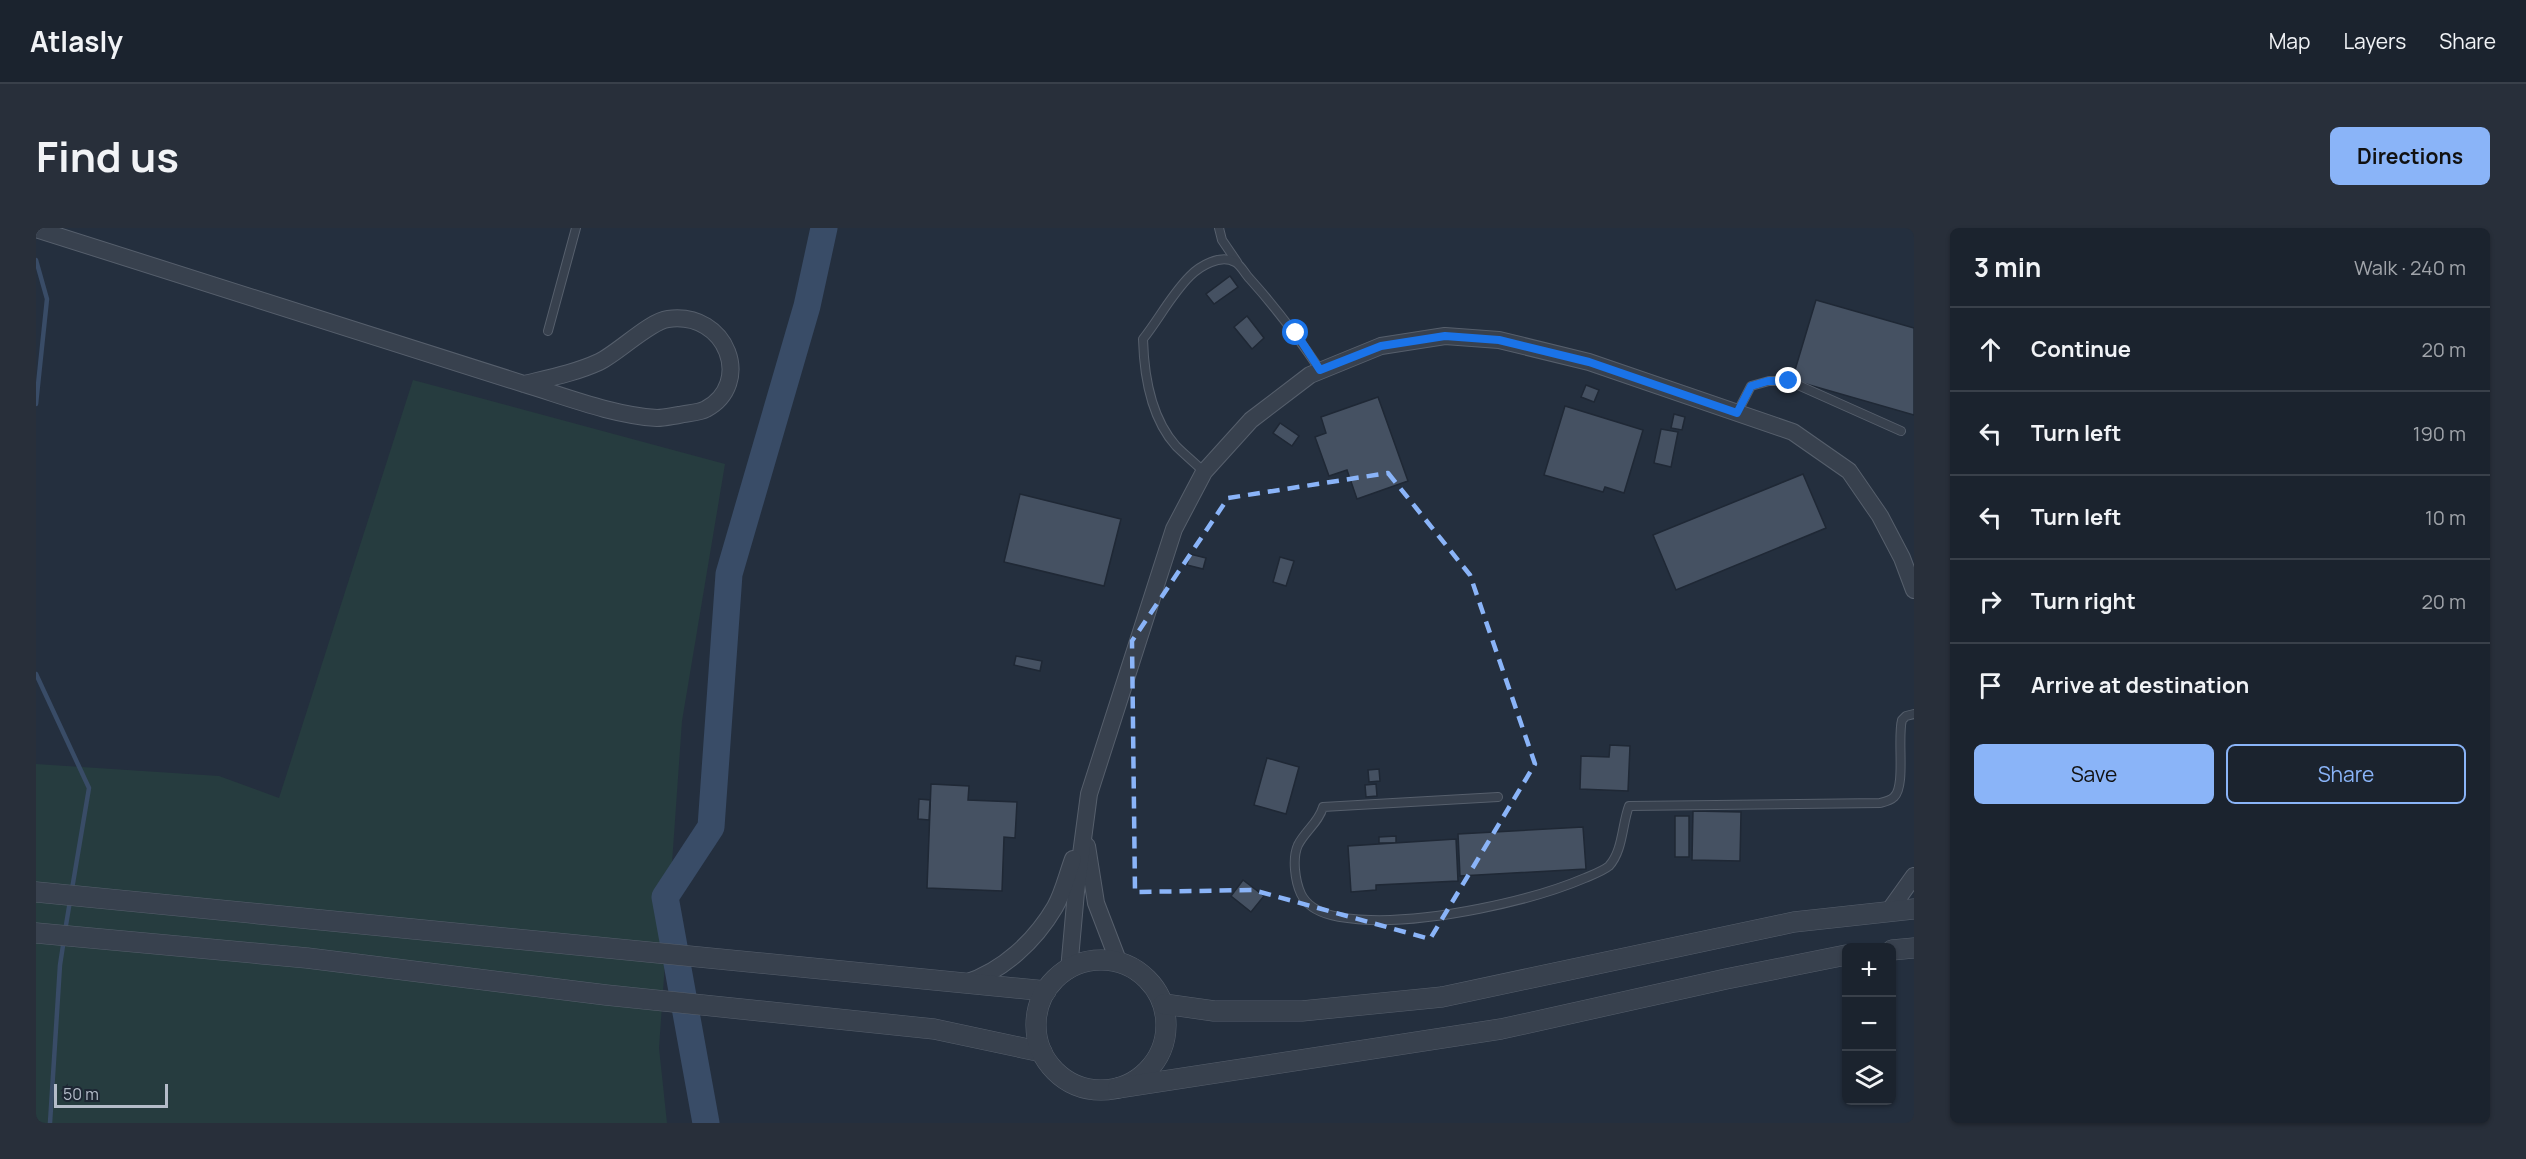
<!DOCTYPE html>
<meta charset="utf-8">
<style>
body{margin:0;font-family:Manrope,sans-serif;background:#282f3a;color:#f1f3f6}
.controls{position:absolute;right:18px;bottom:18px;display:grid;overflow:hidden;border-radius:9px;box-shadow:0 2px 4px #0004}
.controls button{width:54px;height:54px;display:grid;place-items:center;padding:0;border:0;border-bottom:2px solid #39404a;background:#1b232e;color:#f1f3f6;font:30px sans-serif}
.scale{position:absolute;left:18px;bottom:15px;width:114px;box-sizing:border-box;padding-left:6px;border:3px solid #b4bcc9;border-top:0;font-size:16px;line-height:21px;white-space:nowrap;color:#b4bcc9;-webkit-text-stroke:4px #1d2633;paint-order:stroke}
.stop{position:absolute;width:18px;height:18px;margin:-14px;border:4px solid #1a73e8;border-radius:50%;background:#fff}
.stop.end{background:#1a73e8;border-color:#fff;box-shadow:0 2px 6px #0008}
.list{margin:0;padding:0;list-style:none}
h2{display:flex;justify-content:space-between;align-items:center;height:78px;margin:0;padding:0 24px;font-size:26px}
h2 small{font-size:20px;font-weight:400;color:#a0a4aa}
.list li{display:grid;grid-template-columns:39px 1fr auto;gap:18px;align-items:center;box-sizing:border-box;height:84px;padding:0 24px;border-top:2px solid #39404a}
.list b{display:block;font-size:22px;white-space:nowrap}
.list em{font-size:20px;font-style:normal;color:#a0a4aa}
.actions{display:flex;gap:12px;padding:18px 24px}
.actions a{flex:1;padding:14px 0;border:2px solid #8ab4f8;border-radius:9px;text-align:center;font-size:21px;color:#8ab4f8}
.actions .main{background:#8ab4f8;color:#111}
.icon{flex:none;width:33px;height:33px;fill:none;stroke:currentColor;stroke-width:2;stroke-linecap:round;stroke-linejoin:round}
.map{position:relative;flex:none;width:1878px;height:895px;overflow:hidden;border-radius:9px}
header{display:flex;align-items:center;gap:36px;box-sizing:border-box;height:84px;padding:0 30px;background:#1b232e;border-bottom:2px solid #39404a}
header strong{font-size:28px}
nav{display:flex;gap:33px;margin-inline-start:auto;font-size:21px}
.intro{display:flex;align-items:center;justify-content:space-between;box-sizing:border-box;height:144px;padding:0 36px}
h1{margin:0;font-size:42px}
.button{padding:15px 27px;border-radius:9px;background:#8ab4f8;color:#111;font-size:21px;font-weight:700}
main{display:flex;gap:36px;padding:0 36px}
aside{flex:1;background:#1b232e;border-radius:9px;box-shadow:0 2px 4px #0004}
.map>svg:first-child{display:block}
.green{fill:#263c3f}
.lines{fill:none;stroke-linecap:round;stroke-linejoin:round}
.stream{stroke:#394c67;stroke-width:4.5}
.river{stroke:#394c67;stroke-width:27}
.building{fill:#455162;stroke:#1f2835;stroke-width:1.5}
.service-casing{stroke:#565f6c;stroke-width:10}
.minor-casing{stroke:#565f6c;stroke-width:18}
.tertiary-casing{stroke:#565f6c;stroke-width:21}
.service{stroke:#38414e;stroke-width:8}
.minor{stroke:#38414e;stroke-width:16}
.tertiary{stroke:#38414e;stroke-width:20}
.route{stroke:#1a73e8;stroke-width:8}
.marked{fill:none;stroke:#8ab4f8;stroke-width:4.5;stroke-dasharray:12 8;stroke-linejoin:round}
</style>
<header>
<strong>Atlasly</strong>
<nav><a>Map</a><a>Layers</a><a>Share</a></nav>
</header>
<div class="intro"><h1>Find us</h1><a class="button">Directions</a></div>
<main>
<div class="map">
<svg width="1878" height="895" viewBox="0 0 1878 895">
<rect width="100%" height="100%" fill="#242f3e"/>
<path class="green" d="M377 152 689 236 646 493 623 820 631 895H0V536L183 548 243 570Z"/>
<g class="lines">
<g class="stream">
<path d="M0 32 11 71 0 176"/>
<path d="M0 446 53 560 36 661"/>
<path d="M29 703 34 673"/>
<path d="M14 895 24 737 28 711"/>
</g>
<path class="river" d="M670 895 629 669 675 599 693 346 771 78 788 0"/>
</g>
<g class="building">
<path d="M1194 48 1202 59 1178 76 1170 66Z"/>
<path d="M1780 72 1878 100V187L1756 152Z"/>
<path d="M1211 88 1228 110 1216 121 1198 99Z"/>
<path d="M1550 157 1563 162 1558 174 1545 169Z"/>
<path d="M1342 169 1372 253 1321 271 1311 242 1293 248 1279 209 1290 205 1285 189Z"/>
<path d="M1529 178 1607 202 1588 265 1569 259 1567 264 1508 247Z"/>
<path d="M1638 186 1649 189 1646 202 1635 200Z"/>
<path d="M1244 195 1263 208 1256 218 1237 205Z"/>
<path d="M1625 201 1642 204 1635 239 1618 235Z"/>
<path d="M1767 246 1790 300 1640 362 1617 307Z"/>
<path d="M984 266 1085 291 1068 358 968 334Z"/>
<path d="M1154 326 1170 330 1167 341 1151 337Z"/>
<path d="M1244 329 1258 333 1250 358 1237 354Z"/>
<path d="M980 428 1006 433 1004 443 978 437Z"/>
<path d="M1574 517 1594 518 1592 563 1544 561 1545 528 1573 529Z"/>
<path d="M1231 530 1263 539 1250 586 1218 577Z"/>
<path d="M1343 541 1344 553 1333 554 1332 542Z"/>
<path d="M895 556 933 558 932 572 981 574 979 610 968 609 966 663 891 660Z"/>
<path d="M1340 556 1341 568 1330 569 1329 557Z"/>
<path d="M883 571 894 572 893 592 882 591Z"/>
<path d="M1657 583 1705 584 1704 633 1656 632Z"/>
<rect x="1639" y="588" width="14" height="41"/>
<path d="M1547 599 1550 641 1424 648 1422 606Z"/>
<path d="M1360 608V615H1343V609Z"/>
<path d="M1420 611 1422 653 1340 657V662L1315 664 1312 618Z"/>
<path d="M1207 652 1228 668 1215 684 1195 668Z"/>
</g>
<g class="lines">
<g class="service-casing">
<g id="service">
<path d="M1183 0 1186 12 1201 34"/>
<path d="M512 103 540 0"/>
<path d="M1701 185 1715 158 1733 153H1753L1865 203"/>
<path d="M1168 244C1159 235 1149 227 1140 218 1115 190 1108 148 1107 111 1123 91 1135 67 1154 48 1164 38 1184 26 1199 34 1205 37 1209 46 1214 51 1241 81 1262 109 1284 142"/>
<path d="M1462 569 1287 579C1283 594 1269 603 1262 617 1256 630 1259 653 1265 666 1276 689 1312 691 1334 692 1395 694 1493 674 1549 650 1556 647 1567 643 1573 638 1587 623 1586 596 1593 578L1844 575C1848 574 1854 573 1858 569 1870 558 1861 510 1866 492L1870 488 1878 486"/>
</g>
</g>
<g class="minor-casing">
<g id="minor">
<path d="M0 1 488 156C531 169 576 187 621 190 628 190 636 188 643 187 651 185 663 185 670 181 717 156 692 83 632 91 614 93 582 125 563 134 539 145 513 150 488 156"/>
<path d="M1051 618 1060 675 1083 735"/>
<path d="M1853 683 1878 648"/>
<path d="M1033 742 1040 664 1053 566 1138 301 1168 244 1215 192 1274 147 1345 118 1409 108 1463 112 1553 134 1757 204 1813 243 1844 288 1866 330 1878 362"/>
<path d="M929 755C967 743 999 713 1019 679 1027 665 1031 647 1037 631"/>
</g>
</g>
<g class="tertiary-casing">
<g id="tertiary">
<path d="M0 664 1010 763"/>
<path d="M0 705 271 730 570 767 898 801 1006 824"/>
<path d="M1856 722 1878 720"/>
<circle cx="1065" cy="797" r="65"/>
<path d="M1128 776 1178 783H1266L1406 769 1758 694 1878 681"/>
<path d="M1082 860 1465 801 1690 751 1810 727"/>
</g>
</g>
<use href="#service" class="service"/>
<use href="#minor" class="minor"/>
<use href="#tertiary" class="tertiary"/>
</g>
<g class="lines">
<path class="route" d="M1260 105 1284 142 1345 118 1409 108 1463 112 1553 134 1701 185 1715 158 1732 153H1753"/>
</g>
<path class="marked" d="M1352 245 1434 347 1499 536 1394 711 1217 662 1099 664 1096 413 1192 270Z"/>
</svg>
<div class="controls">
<button>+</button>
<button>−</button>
<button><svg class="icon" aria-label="layers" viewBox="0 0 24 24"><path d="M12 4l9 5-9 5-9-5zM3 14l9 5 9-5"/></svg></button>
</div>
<div class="scale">50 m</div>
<div class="stop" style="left:1260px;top:105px"></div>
<div class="stop end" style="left:1753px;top:153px"></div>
</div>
<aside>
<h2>3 min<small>Walk · 240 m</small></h2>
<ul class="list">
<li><svg class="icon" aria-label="ahead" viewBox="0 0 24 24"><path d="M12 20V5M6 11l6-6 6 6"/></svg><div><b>Continue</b></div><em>20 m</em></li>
<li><svg class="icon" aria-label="left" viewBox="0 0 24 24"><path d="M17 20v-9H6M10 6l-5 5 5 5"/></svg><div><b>Turn left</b></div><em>190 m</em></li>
<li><svg class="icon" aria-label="left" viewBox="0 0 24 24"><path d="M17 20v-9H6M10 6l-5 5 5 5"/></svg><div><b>Turn left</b></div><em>10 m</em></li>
<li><svg class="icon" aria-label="right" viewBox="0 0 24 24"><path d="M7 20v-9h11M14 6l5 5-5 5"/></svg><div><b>Turn right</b></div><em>20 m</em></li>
<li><svg class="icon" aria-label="arrive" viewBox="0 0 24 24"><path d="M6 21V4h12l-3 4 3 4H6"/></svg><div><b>Arrive at destination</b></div></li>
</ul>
<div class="actions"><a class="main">Save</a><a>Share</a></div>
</aside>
</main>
